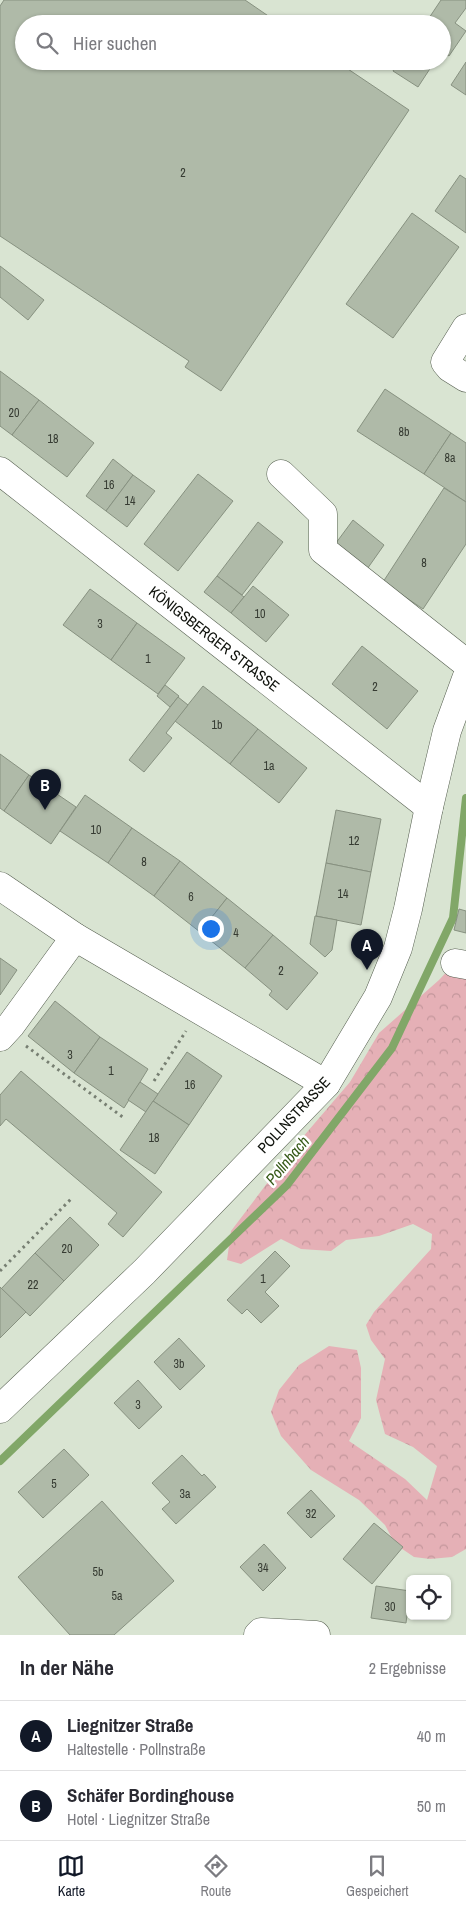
<!DOCTYPE html>
<html lang="de">
<meta charset="utf-8">
<style>
body{margin:0;font-family:"Archivo Narrow",sans-serif;background:#f2f2f3;color:#2b2b33}
.controls{position:absolute;right:15px;bottom:15px;display:grid;overflow:hidden;border-radius:8px;box-shadow:0 1px 4px #0004}
.controls button{width:45px;height:45px;display:grid;place-items:center;padding:0;border:0;border-bottom:1px solid #e1e1e2;background:#fff;color:#2b2b33;font:25px sans-serif}
.you{position:absolute;left:210px;top:928px;width:18px;height:18px;margin:-12px;border:4px solid #fff;border-radius:50%;background:#1a73e8;box-shadow:0 0 0 8px #1a73e833}
.badge{display:grid;place-items:center;width:32px;height:32px;border-radius:50%;background:#111827;color:#fff;font-size:16px;font-weight:700}
.pin{position:absolute;translate:-50% -41px;filter:drop-shadow(0 1px 2px #0008)}
.pin::after{content:'';position:absolute;top:26px;width:18px;height:15px;background:inherit;clip-path:polygon(0 0,100% 0,50% 100%)}
.list{margin:0;padding:0;list-style:none}
h2{display:flex;justify-content:space-between;align-items:center;height:65px;margin:0;padding:0 20px;font-size:21px}
h2 small{font-size:16px;font-weight:400;color:#7c7c81}
.list li{display:grid;grid-template-columns:32px 1fr auto;gap:15px;align-items:center;box-sizing:border-box;height:70px;padding:0 20px;border-top:1px solid #e1e1e2}
.list b{display:block;font-size:19px;white-space:nowrap}
.list p{margin:0;font-size:16px;white-space:nowrap;color:#7c7c81}
.list em{font-size:16px;font-style:normal;color:#7c7c81}
.icon{flex:none;width:28px;height:28px;fill:none;stroke:currentColor;stroke-width:2;stroke-linecap:round;stroke-linejoin:round}
.map{position:relative;flex:none;width:466px;height:1635px;overflow:hidden}
.search{position:absolute;background:#fff;box-shadow:0 1px 4px #0004;left:15px;right:15px;top:15px;height:55px;display:flex;align-items:center;gap:12px;box-sizing:border-box;padding:0 18px;border-radius:28px;color:#7c7c81;font-size:19px}
.sheet{height:205px;background:#fff}
nav{display:flex;justify-content:space-around;align-items:center;box-sizing:border-box;height:70px;border-top:1px solid #e1e1e2;background:#fff;font-size:14px;color:#7c7c81}
nav a{display:grid;justify-items:center;gap:2px}
nav .on{color:#111827}
.map>svg:first-child{display:block}
.forest{fill:url(#forest-crowns)}
.lines{fill:none;stroke-linecap:round;stroke-linejoin:round}
.stream{stroke:#81a768;stroke-width:8}
.building{fill:#afbaa8;stroke:#879180}
.minor-casing{stroke:#555e4f;stroke-width:29}
.path{stroke:#777f72;stroke-width:3;stroke-dasharray:2.5 4;stroke-linecap:butt}
.minor{stroke:#fff;stroke-width:28}
.labels{text-anchor:middle;stroke-width:5;stroke-linejoin:round;paint-order:stroke}
.number-label{font-size:12px;fill:#363b32}
.street-label{font-size:15px;fill:#0e110b;stroke:#fff}
.water-label{font-size:16px;font-style:italic;fill:#345816;stroke:#fff}
</style>
<div class="map">
<svg width="466" height="1635" viewBox="0 0 466 1635">
<defs>
<pattern id="forest-crowns" width="20" height="18" patternUnits="userSpaceOnUse" patternTransform="scale(1.25)"><rect width="20" height="18" fill="#e5b0b6"/><path d="M2 6a3 3 0 1 1 6 0M12 15a3 3 0 1 1 6 0" fill="none" stroke="#c3969b"/></pattern>
</defs>
<rect width="100%" height="100%" fill="#d9e4d2"/>
<path class="forest" d="M455 963 466 966V1549L452 1557 430 1559 414 1557 395 1544 385 1525 359 1500 311 1470 281 1436 271 1412 279 1390 299 1365 329 1346 357 1350 361 1368V1418L349 1441 405 1479 427 1500 437 1466 413 1447 385 1434 376 1400 385 1359 371 1340 366 1325 374 1312 431 1249 432 1234 413 1224 379 1236 346 1240 331 1251 301 1249 281 1239 241 1264 227 1260 231 1231 296 1145 350 1082 379 1033 439 980Z"/>
<g class="lines">
<path class="stream" d="M0 1461 287 1185 392 1048 453 918 466 798"/>
</g>
<g class="building">
<path d="M4 0H245L280 24H24V61H336L409 110 221 391 185 367 189 361 0 236V6Z"/>
<path d="M441 0H466V8L455 23 466 31 449 56 442 51V24H425Z"/>
<path d="M399 61H435L418 87 393 71Z"/>
<path d="M466 62V95L451 85Z"/>
<path d="M460 175 466 179V233L435 211Z"/>
<path d="M412 213 459 247 393 338 346 304Z"/>
<path d="M0 266 44 300 28 320 0 297Z"/>
<path d="M0 371 39 400 12 435 0 426Z"/>
<path d="M385 389 451 433 424 474 357 431Z"/>
<path d="M39 400 94 443 67 477 12 435Z"/>
<path d="M451 433 466 443V502L424 474Z"/>
<path d="M113 459 133 475 106 511 86 496Z"/>
<path d="M198 474 233 501 178 571 144 544Z"/>
<path d="M133 475 155 491 127 527 106 511Z"/>
<path d="M444 488 466 502V544L423 609 383 582Z"/>
<path d="M353 520 384 545 365 572 333 547Z"/>
<path d="M258 522 283 542 242 595 217 576Z"/>
<path d="M217 576 244 597 231 613 204 592Z"/>
<path d="M253 586 289 615 266 642 231 613Z"/>
<path d="M90 589 137 623 111 660 63 625Z"/>
<path d="M137 623 185 658 158 694 111 660Z"/>
<path d="M362 646 418 691 387 729 332 684Z"/>
<path d="M165 685 179 696 170 707 157 696Z"/>
<path d="M203 686 258 729 230 764 175 721Z"/>
<path d="M178 697 188 705 166 733 172 738 144 772 129 760Z"/>
<path d="M258 729 307 768 279 803 230 764Z"/>
<path d="M0 754 29 775 4 811 0 808Z"/>
<path d="M29 775 76 807 51 844 4 811Z"/>
<path d="M85 795 132 828 108 863 60 831Z"/>
<path d="M336 810 381 819 371 872 326 863Z"/>
<path d="M132 828 180 861 154 896 108 863Z"/>
<path d="M180 861 227 898 200 932 154 896Z"/>
<path d="M326 863 371 872 361 925 316 916Z"/>
<path d="M227 898 273 935 245 968 200 932Z"/>
<path d="M459 909 466 911V933L454 930Z"/>
<path d="M315 916 337 920 332 950 325 957 310 944Z"/>
<path d="M273 935 318 973 287 1010 269 995 272 991 245 968Z"/>
<path d="M0 958 17 970 0 995Z"/>
<path d="M55 1001 100 1037 74 1073 28 1036Z"/>
<path d="M100 1037 148 1069 124 1108 74 1073Z"/>
<path d="M187 1052 222 1076 189 1125 153 1101Z"/>
<path d="M21 1071 162 1192 123 1237 108 1224 117 1213 6 1119 0 1126V1095Z"/>
<path d="M140 1082 158 1094 146 1112 128 1100Z"/>
<path d="M153 1101 189 1125 155 1174 120 1150Z"/>
<path d="M70 1217 99 1245 64 1281 35 1253Z"/>
<path d="M275 1251 290 1266 265 1292 279 1306 261 1323 247 1309 242 1314 227 1300Z"/>
<path d="M35 1253 64 1281 30 1316 1 1289Z"/>
<path d="M0 1287 26 1312 0 1338Z"/>
<path d="M179 1338 205 1366 180 1390 154 1362Z"/>
<path d="M138 1380 162 1407 139 1429 114 1403Z"/>
<path d="M64 1449 89 1475 43 1518 18 1492Z"/>
<path d="M182 1455 202 1476 204 1474 216 1487 176 1524 162 1509 170 1502 152 1483Z"/>
<path d="M311 1490 335 1516 311 1538 287 1513Z"/>
<path d="M102 1501 174 1581 114 1635H70L18 1577Z"/>
<path d="M374 1523 403 1547 372 1584 343 1559Z"/>
<path d="M264 1544 286 1568 263 1591 240 1567Z"/>
<path d="M376 1586 410 1591 406 1623 371 1618Z"/>
</g>
<g class="lines">
<g class="minor-casing">
<g id="minor">
<path d="M466 328 445 362 450 368 466 378"/>
<path d="M0 471 429 807"/>
<path d="M281 474 323 514V550L466 663"/>
<path d="M0 886 75 937 326 1084"/>
<path d="M455 963 466 965"/>
<path d="M0 1037 11 1025 75 937"/>
<path d="M0 1409 144 1272 326 1084 378 997 398 948 408 909 429 807 447 731 466 679"/>
<path d="M258 1635 261 1632 316 1635"/>
</g>
</g>
<g class="path">
<path d="M26 1046 124 1118"/>
<path d="M154 1081 186 1031"/>
<path d="M0 1271 71 1199"/>
</g>
<use href="#minor" class="minor"/>
</g>
<g class="labels">
<g class="number-label">
<text x="183" y="177">2</text>
<text x="14" y="417">20</text>
<text x="404" y="436">8b</text>
<text x="53" y="443">18</text>
<text x="450" y="462">8a</text>
<text x="109" y="489">16</text>
<text x="130" y="505">14</text>
<text x="424" y="567">8</text>
<text x="260" y="618">10</text>
<text x="100" y="628">3</text>
<text x="148" y="663">1</text>
<text x="375" y="691">2</text>
<text x="217" y="729">1b</text>
<text x="269" y="770">1a</text>
<text x="96" y="834">10</text>
<text x="354" y="845">12</text>
<text x="144" y="866">8</text>
<text x="343" y="898">14</text>
<text x="191" y="901">6</text>
<text x="236" y="937">4</text>
<text x="281" y="975">2</text>
<text x="70" y="1059">3</text>
<text x="111" y="1075">1</text>
<text x="190" y="1089">16</text>
<text x="154" y="1142">18</text>
<text x="67" y="1253">20</text>
<text x="263" y="1283">1</text>
<text x="33" y="1289">22</text>
<text x="179" y="1368">3b</text>
<text x="138" y="1409">3</text>
<text x="54" y="1488">5</text>
<text x="185" y="1498">3a</text>
<text x="311" y="1518">32</text>
<text x="263" y="1572">34</text>
<text x="98" y="1576">5b</text>
<text x="117" y="1600">5a</text>
<text x="390" y="1611">30</text>
</g>
<g class="street-label">
<text transform="translate(214 639) rotate(38)" y="5">KÖNIGSBERGER STRASSE</text>
<text transform="translate(294 1115) rotate(-47)" y="5">POLLNSTRASSE</text>
</g>
<g class="water-label">
<text transform="translate(287 1160) rotate(-50)" y="6">Pollnbach</text>
</g>
</g>
</svg>
<div class="controls">
<button><svg class="icon" aria-label="locate" viewBox="0 0 24 24"><circle cx="12" cy="12" r="6"/><path d="M12 2v4M12 18v4M2 12h4M18 12h4"/></svg></button>
</div>
<div class="you"></div>
<div class="pin badge" style="left:367px;top:970px">A</div>
<div class="pin badge" style="left:45px;top:810px">B</div>
<div class="search"><svg class="icon" aria-label="search" viewBox="0 0 24 24"><circle cx="10" cy="10" r="6"/><path d="M15 15l6 6"/></svg>Hier suchen</div>
</div>
<section class="sheet">
<h2>In der Nähe<small>2 Ergebnisse</small></h2>
<ul class="list">
<li><span class="badge">A</span><div><b>Liegnitzer Straße</b><p>Haltestelle · Pollnstraße</p></div><em>40 m</em></li>
<li><span class="badge">B</span><div><b>Schäfer Bordinghouse</b><p>Hotel · Liegnitzer Straße</p></div><em>50 m</em></li>
</ul>
</section>
<nav>
<a class="on"><svg class="icon" aria-label="map" viewBox="0 0 24 24"><path d="M3 6l6-2 6 2 6-2v14l-6 2-6-2-6 2zM9 4v14M15 6v14"/></svg>Karte</a>
<a><svg class="icon" aria-label="directions" viewBox="0 0 24 24"><path d="M12 3l9 9-9 9-9-9zM9 14v-3h6M13 9l2 2-2 2"/></svg>Route</a>
<a><svg class="icon" aria-label="saved" viewBox="0 0 24 24"><path d="M7 4h10v16l-5-4-5 4z"/></svg>Gespeichert</a>
</nav>
